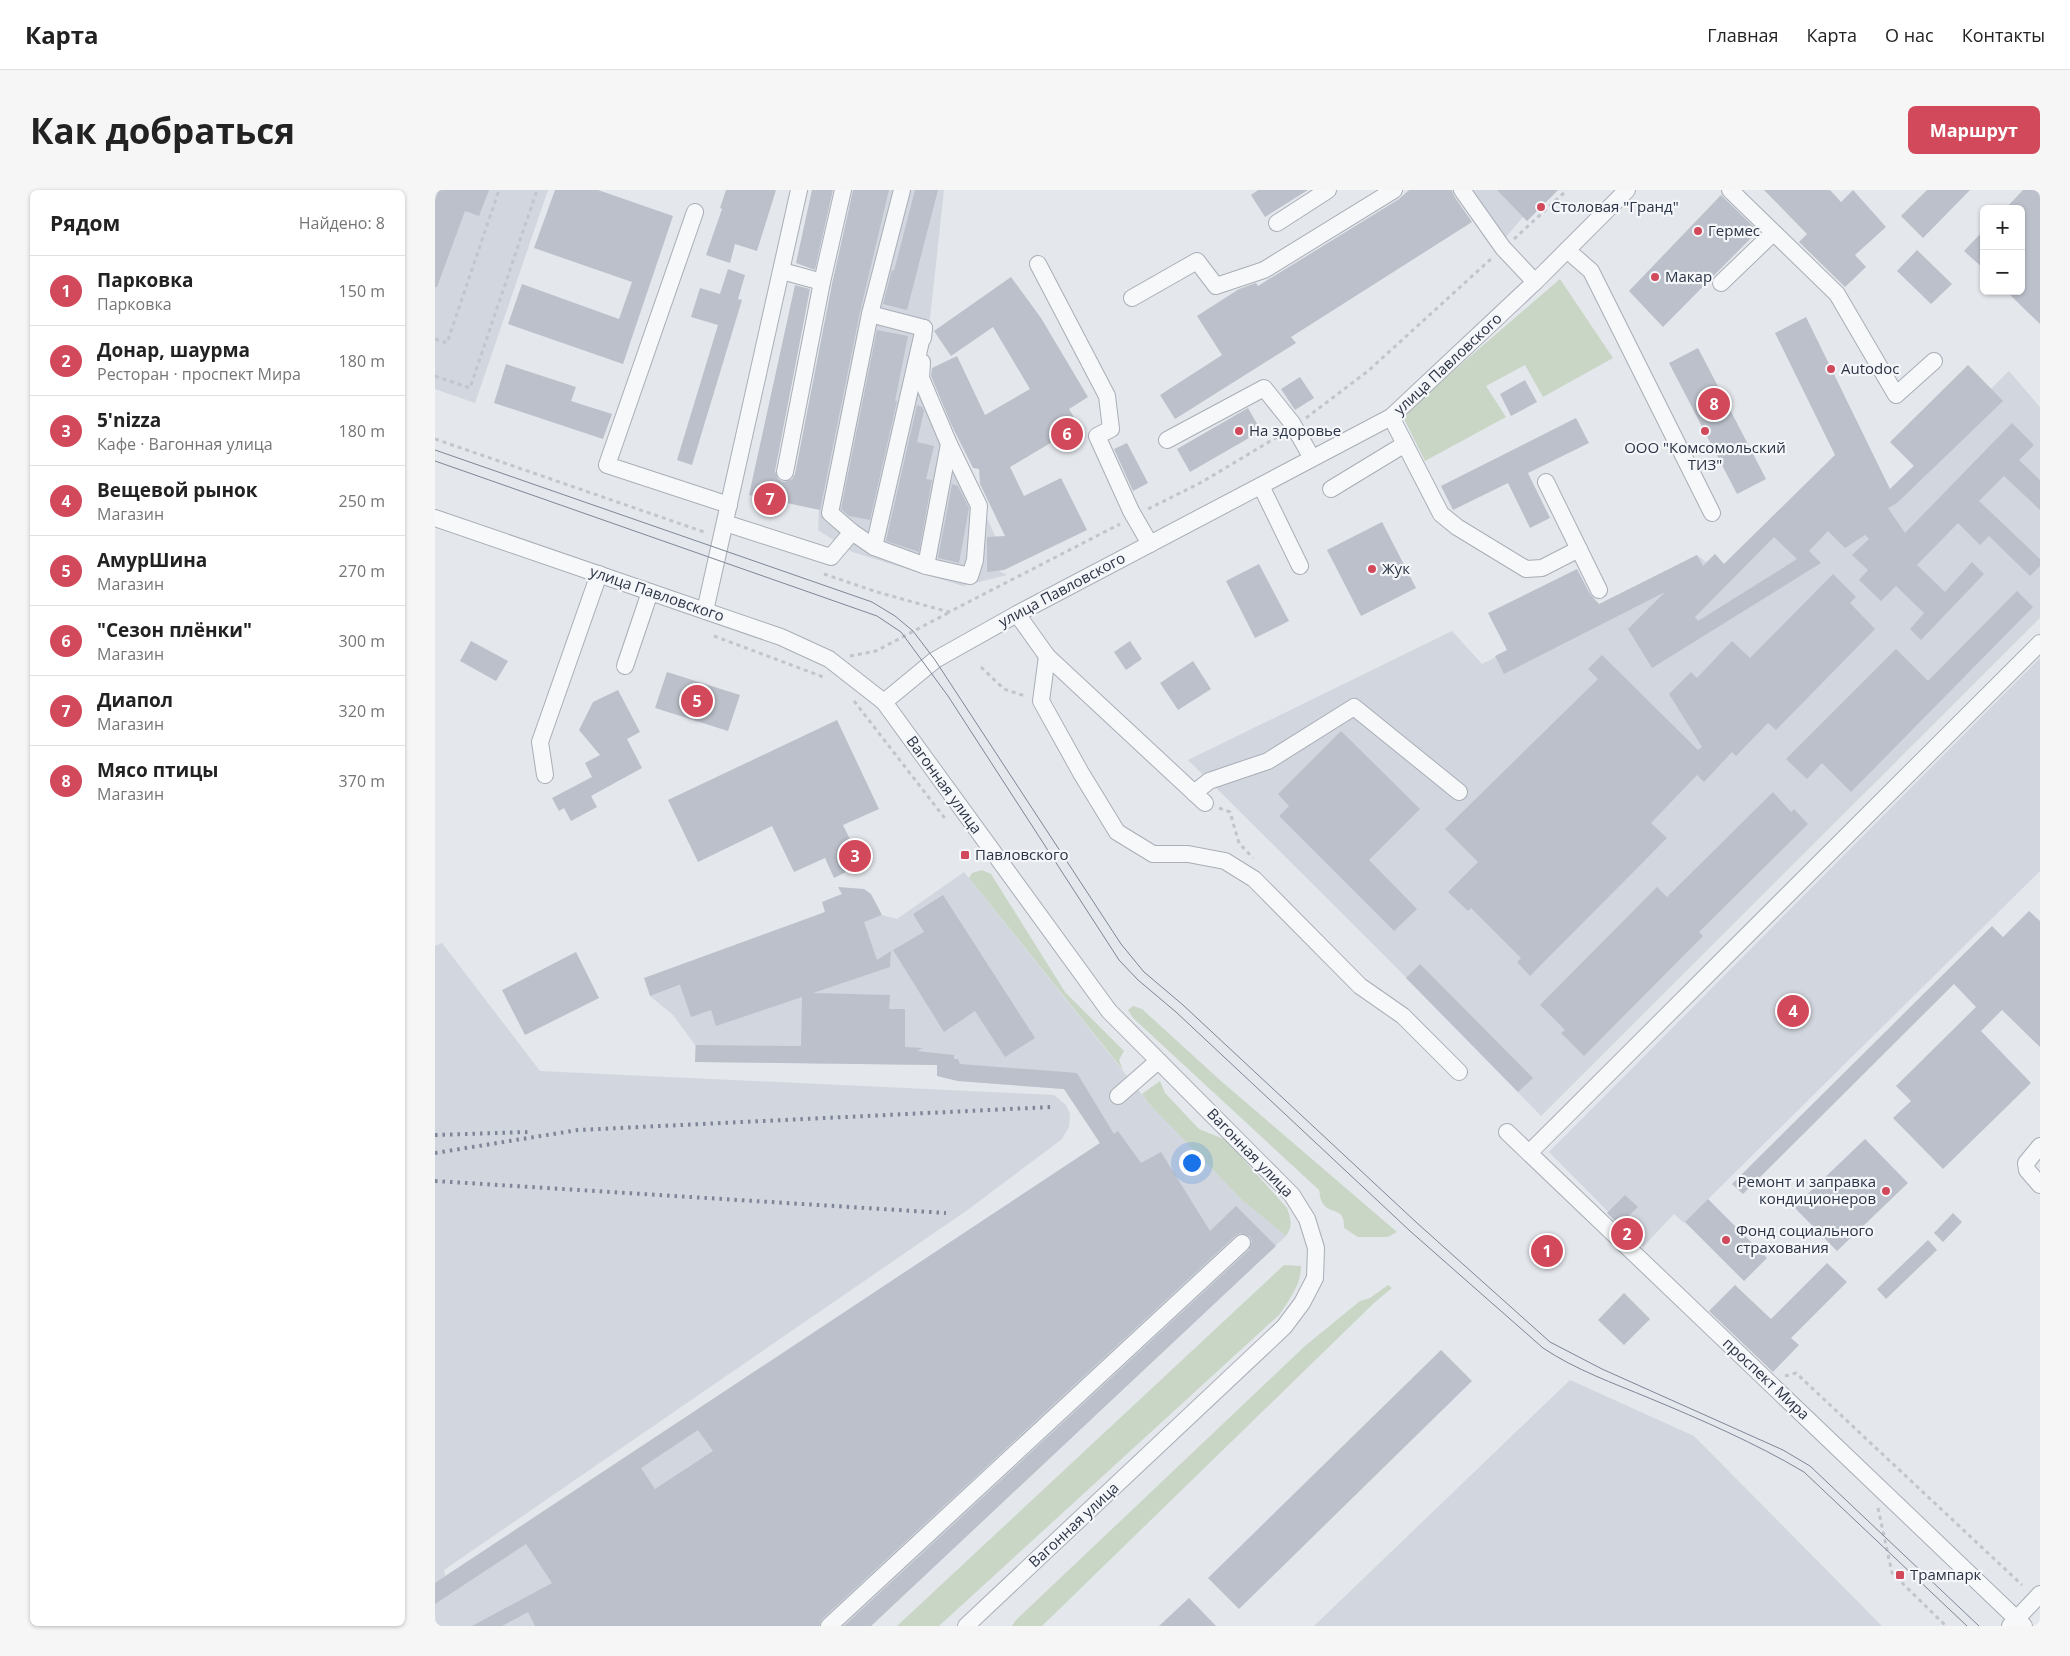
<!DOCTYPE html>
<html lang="ru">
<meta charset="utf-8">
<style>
body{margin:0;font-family:"Open Sans",sans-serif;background:#f6f6f6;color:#222}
.controls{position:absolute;right:15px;top:15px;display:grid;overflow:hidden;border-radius:8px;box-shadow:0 1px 4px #0004}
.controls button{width:45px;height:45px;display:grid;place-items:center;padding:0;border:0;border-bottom:1px solid #e0e0e0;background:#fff;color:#222;font:25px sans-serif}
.you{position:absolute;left:756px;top:972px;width:18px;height:18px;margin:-12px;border:4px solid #fff;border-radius:50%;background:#1a73e8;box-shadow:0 0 0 8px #1a73e833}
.badge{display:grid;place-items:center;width:32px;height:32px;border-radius:50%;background:#d1495b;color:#fff;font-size:16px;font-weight:700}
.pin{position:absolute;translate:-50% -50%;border:2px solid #fff;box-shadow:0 1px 5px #0006}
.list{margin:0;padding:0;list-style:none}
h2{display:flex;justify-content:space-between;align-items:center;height:65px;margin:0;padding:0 20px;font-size:21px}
h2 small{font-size:16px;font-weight:400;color:#767676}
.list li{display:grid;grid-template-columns:32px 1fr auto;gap:15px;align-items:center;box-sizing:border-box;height:70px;padding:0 20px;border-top:1px solid #e0e0e0}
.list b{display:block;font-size:19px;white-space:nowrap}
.list p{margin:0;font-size:16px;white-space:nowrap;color:#767676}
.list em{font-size:16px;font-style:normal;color:#767676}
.map{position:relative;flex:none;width:1605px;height:1436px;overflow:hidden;border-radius:8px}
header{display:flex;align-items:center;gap:30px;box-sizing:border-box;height:70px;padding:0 25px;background:#fff;border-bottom:1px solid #e0e0e0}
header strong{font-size:24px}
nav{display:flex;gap:28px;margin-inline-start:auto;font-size:18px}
.intro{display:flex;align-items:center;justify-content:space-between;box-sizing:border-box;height:120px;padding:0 30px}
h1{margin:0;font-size:35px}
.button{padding:12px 22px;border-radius:8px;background:#d1495b;color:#fff;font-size:18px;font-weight:700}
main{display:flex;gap:30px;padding:0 30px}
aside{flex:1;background:#fff;border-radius:8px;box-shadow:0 1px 4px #0004}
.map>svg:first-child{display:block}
.built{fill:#d2d6de}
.green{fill:#c9d6c5}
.building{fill:#bbc0ca;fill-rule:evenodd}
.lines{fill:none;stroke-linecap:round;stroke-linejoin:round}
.minor-casing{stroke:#a9aeb7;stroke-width:18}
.path{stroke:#c2c5cb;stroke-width:3;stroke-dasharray:4 4;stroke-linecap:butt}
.minor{stroke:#f7f8fa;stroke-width:16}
.tram{stroke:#7d8696;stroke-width:1}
.rail{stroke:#7d8696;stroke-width:4;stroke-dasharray:2.5 5;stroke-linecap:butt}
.poi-dot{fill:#d1495b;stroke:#f4f6f9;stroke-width:2}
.labels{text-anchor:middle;stroke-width:4.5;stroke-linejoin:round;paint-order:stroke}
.poi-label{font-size:15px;fill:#2b3445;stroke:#f4f6f9;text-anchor:start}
.street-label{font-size:15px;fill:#2b3445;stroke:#f4f6f9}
</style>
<header>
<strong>Карта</strong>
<nav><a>Главная</a><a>Карта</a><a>О нас</a><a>Контакты</a></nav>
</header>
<div class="intro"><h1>Как добраться</h1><a class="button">Маршрут</a></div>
<main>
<aside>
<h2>Рядом<small>Найдено: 8</small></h2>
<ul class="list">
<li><span class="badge">1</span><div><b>Парковка</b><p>Парковка</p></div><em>150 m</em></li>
<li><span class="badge">2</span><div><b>Донар, шаурма</b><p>Ресторан · проспект Мира</p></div><em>180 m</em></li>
<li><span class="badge">3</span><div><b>5'nizza</b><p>Кафе · Вагонная улица</p></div><em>180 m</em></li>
<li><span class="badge">4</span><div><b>Вещевой рынок</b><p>Магазин</p></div><em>250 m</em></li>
<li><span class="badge">5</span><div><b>АмурШина</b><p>Магазин</p></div><em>270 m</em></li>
<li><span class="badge">6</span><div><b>&quot;Сезон плёнки&quot;</b><p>Магазин</p></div><em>300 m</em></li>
<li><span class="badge">7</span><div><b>Диапол</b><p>Магазин</p></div><em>320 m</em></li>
<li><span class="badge">8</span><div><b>Мясо птицы</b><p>Магазин</p></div><em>370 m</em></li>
</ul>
</aside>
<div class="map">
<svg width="1605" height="1436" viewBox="0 0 1605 1436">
<rect width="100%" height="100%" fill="#e4e7ec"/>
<g class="built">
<path d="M0 0H113L40 213 0 199Z"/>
<path d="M440 0H509L489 183 560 346 564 381 572 385 528 396 417 362 383 340 384 320Z"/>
<path d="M1037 0H1123L1092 31 1088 27 1071 47Z"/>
<path d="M1574 181 1605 217V428L1106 926 951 767 753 570 1017 441 1047 474 1262 365 1271 372 1280 364 1289 374 1400 265 1431 328 1462 313 1455 299Z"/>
<path d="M1605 468V681L1249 1033 1239 1024 1208 1057 1114 962Z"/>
<path d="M529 682 716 916 807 1010 851 1046 436 1436H0V756L7 753 105 881 619 905 631 915 635 924 634 937 627 949 531 1021 9 1380 10 1386 665 953 629 899 523 891 502 886V875L260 872V855L238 825 215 806 447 725 462 729Z"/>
<path d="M1135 1190 1259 1246 1447 1436H879Z"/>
</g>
<g class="green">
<path d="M1125 89 1178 168 1108 207 1090 175 1051 196 1071 227 990 271 967 225Z"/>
<path d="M547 680 556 684 630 802 689 861 684 870 688 880 534 688 537 683Z"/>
<path d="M698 816 707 819 786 891 962 1042 953 1047H923L909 1038C910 1015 894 1026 887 1012 885 1009 885 1003 884 1000L698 828 693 820Z"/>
<path d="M725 891 730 903 764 939 791 950 852 1018C856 1029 858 1036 851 1046L807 1010 716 916 707 904Z"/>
<path d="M849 1075 866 1076C866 1095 855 1108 845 1124L504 1436H462Z"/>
<path d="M953 1095 957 1098 939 1113 607 1436H577L580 1431 870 1156 925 1111 935 1108Z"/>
</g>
<g class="building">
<path d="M4 0H54L44 26 30 21 2 97H0V11Z"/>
<path d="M120 0H163L238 26 188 174 73 134 87 94 184 129 197 92 99 58Z"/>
<path d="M291 0H341L322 61 300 54 295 73 271 65 287 19 285 18Z"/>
<path d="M377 0H398L380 80 361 73Z"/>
<path d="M418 0H454L425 122 385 320 314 305 360 95 375 99 340 281 343 289 349 292 357 289 360 284 397 94Z"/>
<path d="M480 0H503L472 120 448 114 457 80 459 81Z"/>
<path d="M823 0H873L830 27 816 5Z"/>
<path d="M974 0H1017L1019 6 1037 32 856 147 861 153 740 229 725 205 787 165 762 126 804 99 821 93 823 96 964 9Z"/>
<path d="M1062 0H1123L1092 31Z"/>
<path d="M1329 0H1395L1406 12 1418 0 1451 37 1420 65 1431 77 1410 97 1364 52 1372 44Z"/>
<path d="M1492 0H1535L1488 48 1466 26Z"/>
<path d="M1588 0H1605V134L1571 101H1586V19H1570Z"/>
<path d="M1286 5 1323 41 1228 137 1194 101Z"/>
<path d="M1549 40V79L1529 61Z"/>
<path d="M1482 60 1517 94 1496 114 1462 81Z"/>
<path d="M293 79 310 85 303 109 307 110 257 275 242 270 283 135 256 127 265 98 285 104Z"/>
<path d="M576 87 606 128 653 207 634 219 644 236 575 277 589 306 626 288 652 340 569 380 552 382V347L570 346 545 294 544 279 538 278 516 234 496 186 497 178 522 166 550 225 595 199 558 137 516 166 499 141Z"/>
<path d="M1371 127 1455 299 1479 276 1455 252 1533 175 1568 211 1462 313 1453 318 1470 343 1577 233 1599 255 1584 270 1605 290V320L1569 286 1544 311 1605 369V376L1595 386 1554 346 1545 355 1523 333 1482 375 1510 402 1537 372 1549 384 1486 450 1475 439 1489 423 1461 396 1446 411 1424 390 1433 380 1417 365 1434 349 1430 345 1410 358 1393 341 1374 361 1386 373 1217 478 1193 439 1230 402 1069 484 1060 466 1072 460 1053 423 1142 379 1155 404 1164 414 1262 365 1268 376 1280 364 1289 374 1400 265 1340 143ZM1339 347 1362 369 1263 431 1260 427Z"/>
<path d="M442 140 473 146 460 211H462L435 330 414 326 406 319Z"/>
<path d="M1263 158 1331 289 1302 304 1234 173Z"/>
<path d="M71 174 141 197 136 211 177 224 168 249 59 213Z"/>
<path d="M865 187 879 208 860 220 846 199Z"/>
<path d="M1090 190 1102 212 1076 226 1065 204Z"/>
<path d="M482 215 487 217 489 221 482 252 499 256 491 289 497 290 484 362 451 351Z"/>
<path d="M813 218 826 241 755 282 742 259Z"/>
<path d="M1141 228 1154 253 1093 283 1115 328 1095 338 1073 293 1018 320 1006 296Z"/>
<path d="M692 253 713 293 698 301 679 259Z"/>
<path d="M517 294 523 296 534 318 524 373 503 368Z"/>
<path d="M947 332 981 398 926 426 892 360Z"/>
<path d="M824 374 854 431 820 448 791 391Z"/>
<path d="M1398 384 1421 407 1415 413 1440 439 1341 540 1333 533 1301 566 1297 562 1269 592 1262 585 1216 633 1232 648 1095 786 1082 772 1086 768 1036 718 1033 721 1013 702 1043 672 1010 639 1163 489 1153 479 1167 465 1263 560 1267 557 1234 504 1256 482 1262 488 1297 451 1315 468Z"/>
<path d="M1582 401 1598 417 1416 602 1387 573 1372 589 1351 569 1461 459 1493 491Z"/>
<path d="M36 451 73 471 61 491 25 471Z"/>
<path d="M695 451 707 469 691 480 679 462Z"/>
<path d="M758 471 776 499 743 520 725 493Z"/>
<path d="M232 482 305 505 293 541 220 518Z"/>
<path d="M183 500 205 542 192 549 207 578 156 606 162 617 136 631 129 618 124 621 117 608 157 587 150 573 165 565 144 540 158 512Z"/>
<path d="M402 530 444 619 408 635 427 674 399 688 390 668 359 682 337 636 263 672 233 610Z"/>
<path d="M906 541 985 619 934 670 982 719 959 741 844 626 854 616 843 604Z"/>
<path d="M1338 602 1356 622 1359 619 1373 634 1264 742 1268 746 1149 866 1126 843 1130 840 1105 815 1222 697 1232 707Z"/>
<path d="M403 697 429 699 436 704 447 725 429 732 442 770 456 761 455 777 378 803 455 805 454 819H470V857L488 858 482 861 519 865V869H523L525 874 642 883 679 944 683 941 706 973 726 962 775 1041 801 1016 841 1056 436 1436H409L814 1060 817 1051 814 1046 805 1043 800 1046 387 1429 384 1436H100L93 1422 67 1436H37L117 1393 91 1354 0 1414V1393L665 953 629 899 523 891 502 886V875L260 872 261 855 366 856 367 807 281 836 276 820 256 827 245 795 215 806 209 788 390 722 387 712 407 704ZM263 1240 278 1261 220 1299 206 1278Z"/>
<path d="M508 705 600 848 570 867 540 821 509 842 458 760 489 742 478 724Z"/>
<path d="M1594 721 1605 731V857L1567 820 1546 841 1596 893 1508 979 1458 928 1476 911 1461 896 1541 817 1519 794 1308 1004 1297 994 1557 736 1568 747Z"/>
<path d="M141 762 164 808 90 845 67 800Z"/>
<path d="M985 774 1098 888 1083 902 971 788Z"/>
<path d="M1430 949 1473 993 1402 1061 1359 1017Z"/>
<path d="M1190 1005 1203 1017 1184 1035 1172 1023Z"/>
<path d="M1273 1009 1332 1068 1309 1091 1250 1032Z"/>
<path d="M1518 1023 1527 1032 1508 1052 1499 1043Z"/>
<path d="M1493 1050 1502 1060 1451 1109 1442 1099Z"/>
<path d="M1392 1073 1412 1092 1356 1148 1364 1155 1338 1182 1274 1121 1300 1095 1336 1129Z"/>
<path d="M1189 1103 1215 1129 1189 1155 1163 1130Z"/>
<path d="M1006 1160 1037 1191 804 1419 773 1388Z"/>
<path d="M754 1408 781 1436H724Z"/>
</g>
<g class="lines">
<g class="minor-casing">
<g id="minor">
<path d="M1027 0 1068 58 1100 92"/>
<path d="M1295 0 1402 104 1461 205 1499 171"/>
<path d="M260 22 172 275 294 315"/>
<path d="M842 33 893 0"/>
<path d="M1132 60 1156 81 1277 323"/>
<path d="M603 74 672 206 676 239 662 246 696 321 715 354"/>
<path d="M347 81 387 92"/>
<path d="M1286 93 1338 43"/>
<path d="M697 108 762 71 781 96 829 80 959 0"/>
<path d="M435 124 489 138 488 148"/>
<path d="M487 172 486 188 514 254 544 316 540 370 535 386 491 376"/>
<path d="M956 227 1006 324 1022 337 1091 379 1107 378 1144 359"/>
<path d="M732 250 829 198 857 233 877 268"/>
<path d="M350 282 387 92 408 0"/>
<path d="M1111 292 1164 400"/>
<path d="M826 296 865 376"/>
<path d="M896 299 970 254"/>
<path d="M0 328 346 447 394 469 449 512 674 821 857 1005 872 1029 881 1058 880 1088 867 1113 849 1137 531 1436"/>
<path d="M290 333 396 367 417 342 439 357 489 138"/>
<path d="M417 342 395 323 435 124 467 0"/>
<path d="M439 357 491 376 514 254"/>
<path d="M270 421 364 0"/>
<path d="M582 424 612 466 770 613"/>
<path d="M612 466 606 511 646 583 682 642 718 664H753L790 671 819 689 925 796 968 826 1024 882"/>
<path d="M190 476 215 402"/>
<path d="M449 512 500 470 582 424 956 227 1100 92 1192 0"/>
<path d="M110 585 105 552 164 384"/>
<path d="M759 603 774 591 833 571 919 517 1024 602"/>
<path d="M683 906 723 871"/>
<path d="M1072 942 1589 1436"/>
<path d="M1605 956 1591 973 1592 980 1605 995"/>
<path d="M1094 963 1605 453"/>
<path d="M394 1436 807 1053"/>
<path d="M1575 1436 1605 1404"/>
</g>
</g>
<g class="path">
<path d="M1079 49 1132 0"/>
<path d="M0 149 12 153 64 0"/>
<path d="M0 186 35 198 102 0"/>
<path d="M871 228 933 181 1057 68"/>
<path d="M0 249 272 343"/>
<path d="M713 319 767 292 847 244"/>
<path d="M389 384 442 402 514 422 685 334"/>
<path d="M279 446 391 488"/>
<path d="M415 466 441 461 513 423"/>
<path d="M546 477 569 499 590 506"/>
<path d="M419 511 512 631"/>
<path d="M784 618 795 622 804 653 818 668"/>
<path d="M1350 1186 1361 1183 1587 1395"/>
<path d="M1443 1318 1457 1383 1511 1436"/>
</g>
<use href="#minor" class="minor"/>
<g class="tram">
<path d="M0 260 437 412 460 426 478 441 500 470 686 754 709 782 748 815 982 1033 1115 1152 1167 1179 1348 1260 1375 1276 1544 1436"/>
<path d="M0 271 442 426 466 442 513 506 684 770 703 790 741 822 975 1041 1108 1158C1141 1180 1178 1193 1214 1208 1267 1230 1320 1253 1369 1282L1532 1436"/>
</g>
<g class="rail">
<path d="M0 945 94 942"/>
<path d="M0 963 143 940 616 917"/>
<path d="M0 991 511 1023"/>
</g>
</g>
<g class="poi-dot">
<circle cx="1106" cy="17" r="5"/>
<circle cx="1263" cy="41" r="5"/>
<circle cx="1220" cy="87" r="5"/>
<circle cx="1396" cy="179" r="5"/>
<circle cx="804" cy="241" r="5"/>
<circle cx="1270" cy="241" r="5"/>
<circle cx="937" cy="379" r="5"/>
<rect x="525" y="660" width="10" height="10" rx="2.5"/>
<circle cx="1451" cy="1001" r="5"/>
<circle cx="1291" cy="1050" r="5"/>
<rect x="1460" y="1380" width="10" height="10" rx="2.5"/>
</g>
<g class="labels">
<g class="poi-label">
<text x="1116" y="22">Столовая "Гранд"</text>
<text x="1273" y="46">Гермес</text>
<text x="1230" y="92">Макар</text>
<text x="1406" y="184">Autodoc</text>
<text x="814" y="246">На здоровье</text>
<text x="1270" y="263" text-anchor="middle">ООО "Комсомольский<tspan x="1270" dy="17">ТИЗ"</tspan></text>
<text x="947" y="384">Жук</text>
<text x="540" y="670">Павловского</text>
<text x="1441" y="997" text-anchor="end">Ремонт и заправка<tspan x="1441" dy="17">кондиционеров</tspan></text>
<text x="1301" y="1046">Фонд социального<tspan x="1301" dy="17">страхования</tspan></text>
<text x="1475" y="1390">Трампарк</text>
</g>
<g class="street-label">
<text transform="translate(1013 174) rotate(-43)" y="5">улица Павловского</text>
<text transform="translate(627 400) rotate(-28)" y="5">улица Павловского</text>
<text transform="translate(222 404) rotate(19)" y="5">улица Павловского</text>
<text transform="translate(509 595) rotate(54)" y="5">Вагонная улица</text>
<text transform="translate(815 963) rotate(46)" y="5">Вагонная улица</text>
<text transform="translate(1331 1189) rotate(43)" y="5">проспект Мира</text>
<text transform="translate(639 1335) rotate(-43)" y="5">Вагонная улица</text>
</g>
</g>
</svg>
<div class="controls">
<button>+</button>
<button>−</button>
</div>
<div class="you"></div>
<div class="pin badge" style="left:1112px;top:1061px">1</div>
<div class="pin badge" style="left:1192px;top:1044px">2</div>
<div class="pin badge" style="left:420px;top:666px">3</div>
<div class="pin badge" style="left:1358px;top:821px">4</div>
<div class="pin badge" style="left:262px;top:511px">5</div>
<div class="pin badge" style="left:632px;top:244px">6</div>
<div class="pin badge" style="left:335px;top:309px">7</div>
<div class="pin badge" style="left:1279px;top:214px">8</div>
</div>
</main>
